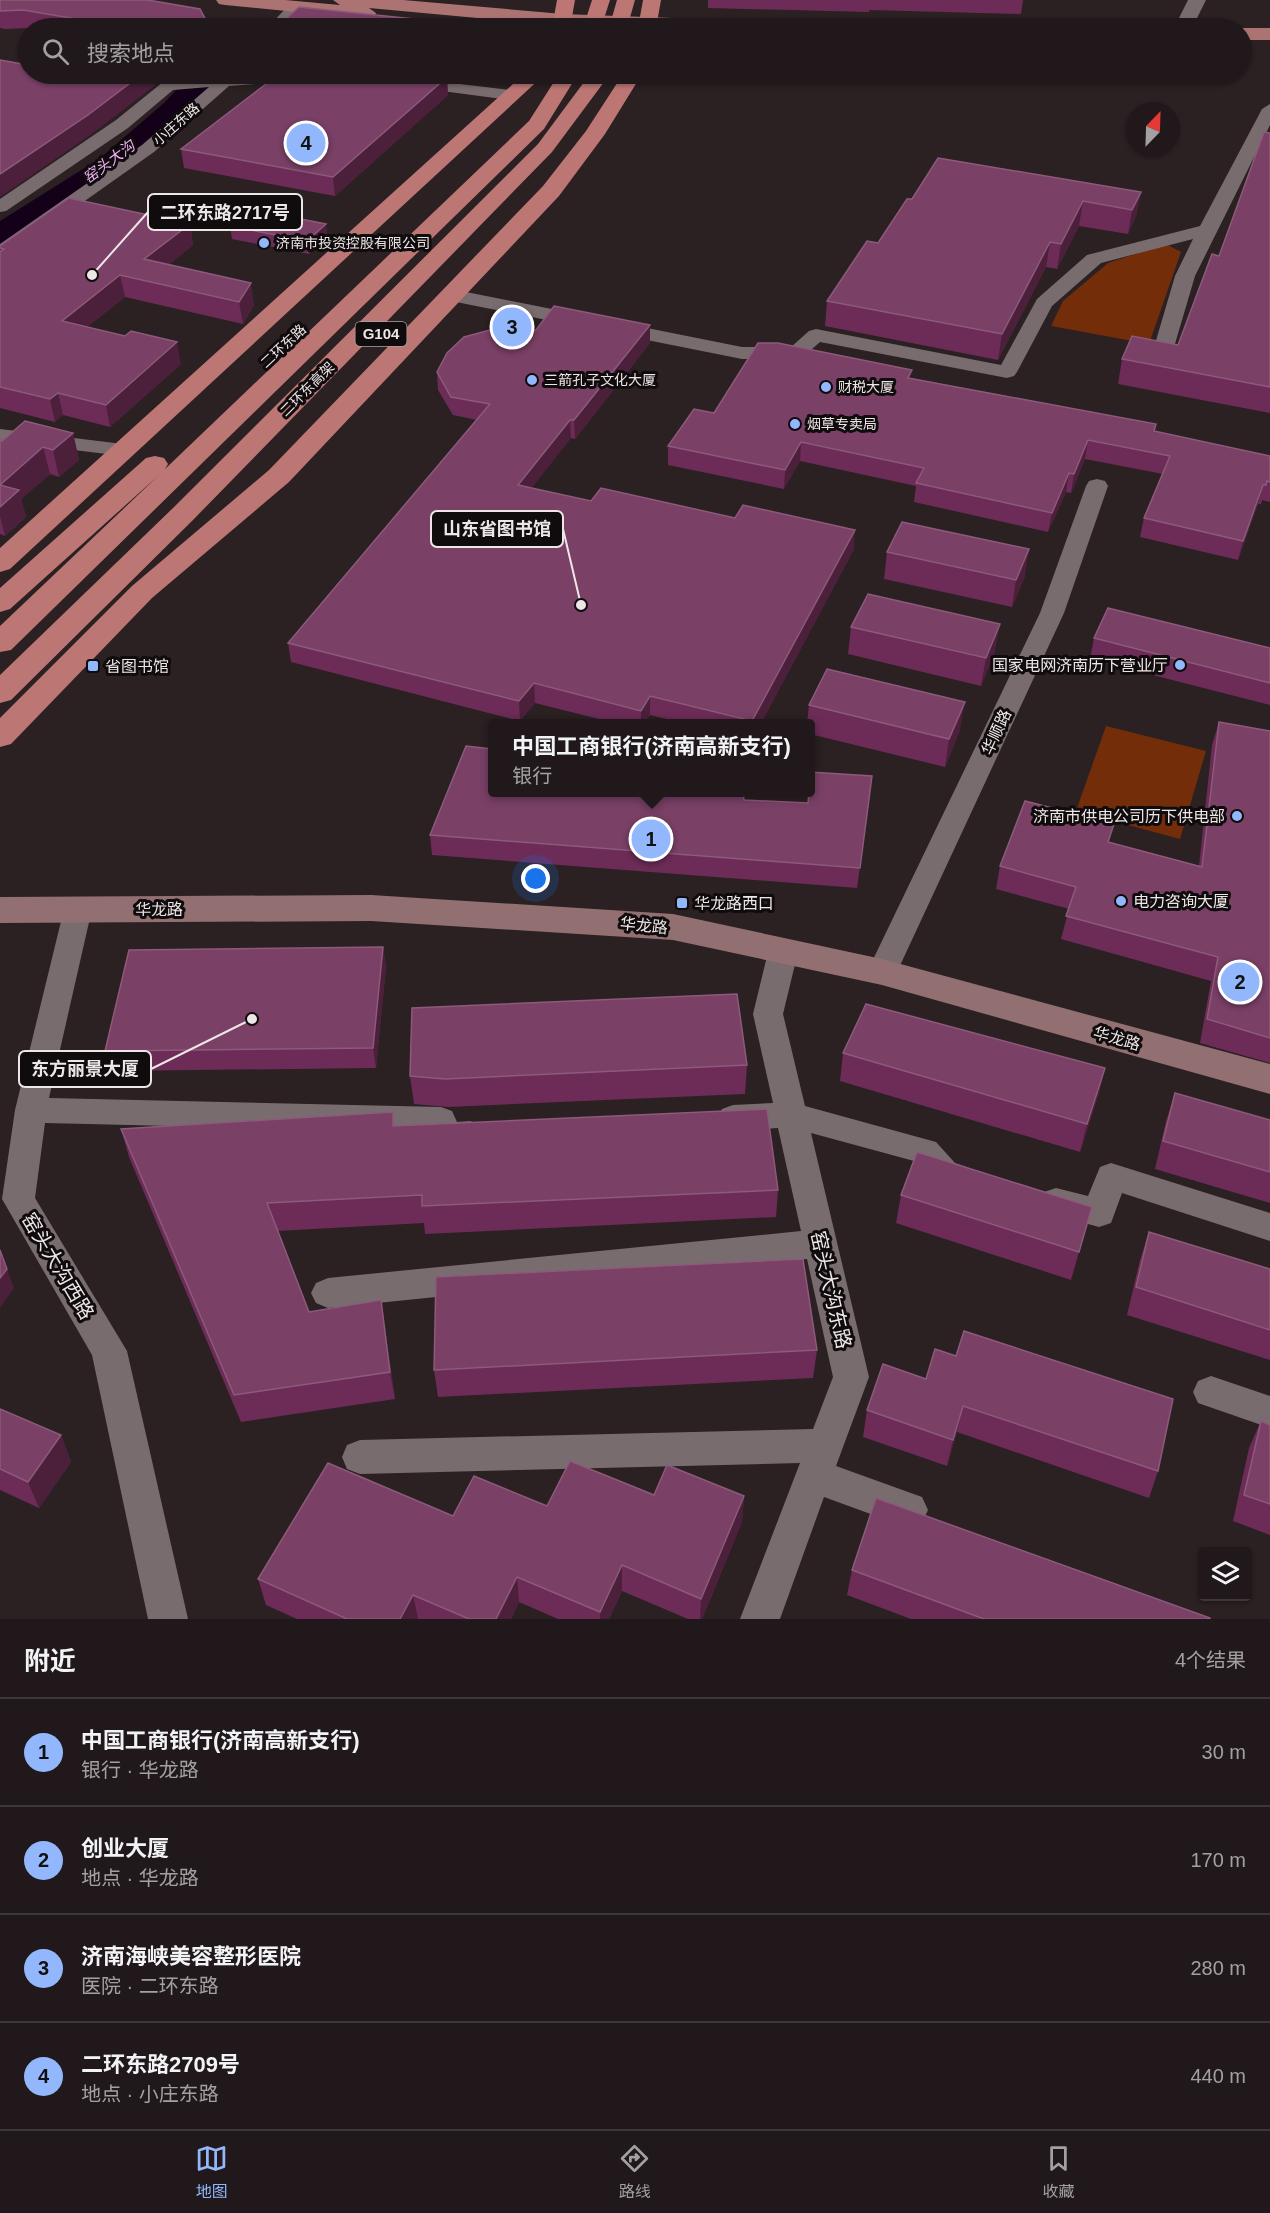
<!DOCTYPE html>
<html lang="zh">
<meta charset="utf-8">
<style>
body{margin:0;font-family:Helvetica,"Noto Sans SC",sans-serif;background:#282123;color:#f1f3f6}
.controls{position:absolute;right:18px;bottom:18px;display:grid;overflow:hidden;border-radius:6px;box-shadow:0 2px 4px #0004}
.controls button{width:54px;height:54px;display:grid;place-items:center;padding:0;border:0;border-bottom:2px solid #3d3739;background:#20181a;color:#f1f3f6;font:30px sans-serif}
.compass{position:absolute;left:1126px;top:102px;width:54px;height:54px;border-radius:50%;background:#20181a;box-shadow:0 2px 4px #0004;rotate:23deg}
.you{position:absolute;left:536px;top:879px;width:21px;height:21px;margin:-15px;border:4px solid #fff;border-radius:50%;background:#1a73e8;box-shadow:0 0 0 9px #1a73e833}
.badge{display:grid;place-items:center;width:39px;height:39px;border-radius:50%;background:#92b7fd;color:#111;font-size:20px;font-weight:700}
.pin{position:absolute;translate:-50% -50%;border:3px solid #fff;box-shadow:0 2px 6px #0006}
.popup{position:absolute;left:488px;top:719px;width:327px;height:78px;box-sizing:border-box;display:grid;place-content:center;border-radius:6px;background:#20181a;filter:drop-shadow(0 2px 4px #0005);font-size:20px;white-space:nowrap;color:#a2a0a2}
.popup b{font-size:22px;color:#f1f3f6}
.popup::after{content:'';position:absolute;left:50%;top:100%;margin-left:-12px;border:12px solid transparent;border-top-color:#20181a}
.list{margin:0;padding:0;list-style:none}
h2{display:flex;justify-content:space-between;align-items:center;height:78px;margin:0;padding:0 24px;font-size:26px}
h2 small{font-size:20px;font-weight:400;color:#a2a0a2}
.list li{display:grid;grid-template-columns:39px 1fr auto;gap:18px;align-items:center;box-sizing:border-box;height:108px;padding:0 24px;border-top:2px solid #3d3739}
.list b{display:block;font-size:22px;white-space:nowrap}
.list p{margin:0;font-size:20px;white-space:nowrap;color:#a2a0a2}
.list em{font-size:20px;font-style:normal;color:#a2a0a2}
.icon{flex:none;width:33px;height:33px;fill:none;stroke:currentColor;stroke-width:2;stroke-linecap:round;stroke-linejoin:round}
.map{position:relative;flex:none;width:1270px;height:1619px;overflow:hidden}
.search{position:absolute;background:#20181a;box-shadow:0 2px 4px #0004;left:18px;right:18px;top:18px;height:66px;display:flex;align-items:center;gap:15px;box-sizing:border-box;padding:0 21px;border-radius:33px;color:#a2a0a2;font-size:22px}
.sheet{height:510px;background:#20181a}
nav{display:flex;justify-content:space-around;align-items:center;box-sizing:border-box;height:84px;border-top:2px solid #3d3739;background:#20181a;font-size:16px;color:#a2a0a2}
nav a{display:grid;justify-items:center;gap:3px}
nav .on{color:#92b7fd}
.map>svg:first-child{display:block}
.green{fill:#732d09}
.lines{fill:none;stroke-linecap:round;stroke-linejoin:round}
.river{fill:#150019;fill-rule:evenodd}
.minor{fill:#796c6f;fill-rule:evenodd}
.tertiary{fill:#796c6f;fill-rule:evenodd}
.secondary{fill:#927071;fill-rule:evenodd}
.primary{fill:#ab7473;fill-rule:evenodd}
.trunk{fill:#bc7674;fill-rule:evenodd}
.wall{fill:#6c2c57}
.shaded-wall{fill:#4c1f3b}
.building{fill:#7a4066;stroke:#8c5a7a;stroke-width:1.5}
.poi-dot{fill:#92b7fd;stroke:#100b0c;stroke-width:2}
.labels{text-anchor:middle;stroke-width:6;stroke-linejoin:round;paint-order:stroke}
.far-street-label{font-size:14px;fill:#ede6e7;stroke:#100b0c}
.far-poi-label{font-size:14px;fill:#ede6e7;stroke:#100b0c;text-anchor:start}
.far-water-label{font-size:15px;font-style:italic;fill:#efb2f7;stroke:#100b0c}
.shield{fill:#100b0c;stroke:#aba4a5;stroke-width:1.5}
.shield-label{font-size:15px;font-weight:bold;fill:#ede6e7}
.poi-label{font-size:16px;fill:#ede6e7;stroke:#100b0c;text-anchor:start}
.street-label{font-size:16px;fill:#ede6e7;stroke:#100b0c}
.near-street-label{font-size:20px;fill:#ede6e7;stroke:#100b0c}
.leader{fill:none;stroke:#ede6e7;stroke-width:2}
.callout-dot{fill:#ede6e7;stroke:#100b0c;stroke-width:2}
.callout{fill:#100b0c;stroke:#ede6e7;stroke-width:2}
.callout-label{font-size:18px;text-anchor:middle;font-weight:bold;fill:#ede6e7}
</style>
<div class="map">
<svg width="1270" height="1619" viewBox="0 0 1270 1619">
<rect width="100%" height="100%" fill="#2b2022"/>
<g class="green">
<path d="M1166 244 1181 252 1149 344 1051 326 1063 301 1108 263Z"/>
<path d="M1106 726 1206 751 1180 839 1076 811Z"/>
</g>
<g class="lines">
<path class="river" d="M191 74H220C171 145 82 196 11 242L0 245V221L99 159 164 103Z"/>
<g class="minor">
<path d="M295 2 303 7 282 28H267L290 4Z"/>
<path d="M224 74H330L322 79 229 86 154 152 7 256 0 258V244L142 145 209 87 173 90 128 128 6 211 0 212V199L116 120 163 82 220 76Z"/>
<path d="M410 78 510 90 518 95 510 100 404 86 402 83 404 80Z"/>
<path d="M1270 104V125L1195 276 1172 354 1169 358H1155L1152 354 1175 276 1193 239 1101 263 1052 306 1017 372 1014 376 1007 378 820 342 803 357 796 359H742L451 301 444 299 441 295 444 291 451 289 742 347H791L809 331 816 329 1001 365 1037 299 1087 255 1200 226 1262 109Z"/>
<path d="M0 429 123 444 131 445 134 450 131 455 123 456 0 441Z"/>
<path d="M1097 479 1105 481 1108 486 1064 613 897 972 892 980 882 983 872 980 867 972 1040 613 1086 486 1089 481Z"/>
<path d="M78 899 88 902 92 909 49 1098 441 1107 452 1111 457 1122 470 1121 481 1125 486 1134 481 1143C465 1148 449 1149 433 1144L428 1132 45 1123 35 1198 127 1351 188 1619H148L92 1355 2 1199 15 1110 64 909 68 902Z"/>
<path d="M783 941 793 944 798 952 783 1014 805 1106 936 1142 955 1163 969 1168 974 1177 969 1186 958 1190 944 1186 933 1182 914 1161 811 1133 869 1377 836 1466 922 1497 928 1510 922 1523 909 1528 824 1497 780 1619H740L800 1463 360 1474 347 1469 342 1457 347 1445 360 1440 813 1429 833 1377 807 1259 328 1308 316 1303 311 1293 316 1283 328 1278 801 1231 778 1128 733 1131 722 1127 717 1118 722 1109 733 1105 773 1103 753 1014 768 952 773 944Z"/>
<path d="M1111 1163 1270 1213V1241L1122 1193 1111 1223 1099 1227 1044 1212 1040 1202 1044 1192 1056 1188 1088 1196 1100 1167Z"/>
<path d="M1211 1376 1270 1396V1428L1198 1403 1193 1392 1198 1381Z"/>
</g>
<path class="tertiary" d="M1188 0H1206L1192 28H1174Z"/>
<path class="secondary" d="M371 895 673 914 882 959 1270 1064V1094L882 985 673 940 371 921 0 923V897Z"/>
<g class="primary">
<path d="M216 0H285L340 5 333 0H403L563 14 700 19 910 22 917 24 919 28H642L563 26 369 8 376 13 374 17 367 19 225 5 219 4Z"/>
<path d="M1241 28H1270V40H1242Z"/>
</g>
<g class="trunk">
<path d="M557 0H575L570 28H552Z"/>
<path d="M592 0H610L601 28H583Z"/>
<path d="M617 0H635L627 28H609Z"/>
<path d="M643 0H661L656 28H638Z"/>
<path d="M524 74H545L10 569 0 572V548Z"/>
<path d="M559 74H578L544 129 11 650 0 652V626L158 476 10 609 0 612V588L146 458 155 456 164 458 168 464 165 469 529 121Z"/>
<path d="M590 74H610L552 152 193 520 11 700 0 703V675L173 508 538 144Z"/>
<path d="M623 74H642L605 134 559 196 289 482 152 598 11 744 0 747V718L132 586 269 470 543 186 586 131Z"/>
</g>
</g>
<g class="wall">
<path d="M0 0 210 28H27L5 29 0 28Z"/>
<path d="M708 0H1023L1021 14 869 10V12L708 8Z"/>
<path d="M279 74H477L470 83 447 81 448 95 335 196 184 168 181 149Z"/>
<path d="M1270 133V413L1118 384 1122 359 1178 345 1219 256Z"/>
<path d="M1141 192 1136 216 1128 234 1079 226 1057 269 1046 267 998 360 825 326 827 301 878 243 912 199Z"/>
<path d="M190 224 193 245 168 265 254 305 243 324 125 297 87 327 181 364 110 427 63 415 55 422 0 408V246Z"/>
<path d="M326 224 327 237 309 254 232 239 230 226Z"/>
<path d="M650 325V343L575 439 571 438 531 488 591 501 854 549 761 723H683L650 715 644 723H615L535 703 520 721 291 662 288 643 477 420 453 415 438 390 437 372 536 330Z"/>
<path d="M911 378 1156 424 1155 431 1270 456V502L1262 500 1261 504H1258L1238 560 1140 537 1144 518 1163 474 1085 459 1071 493 1066 492 1048 532 914 502 916 486 800 461 784 489 668 465V446L714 413Z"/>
<path d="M73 433 79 460 59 477 50 474 21 499 26 517 5 536 0 534V440Z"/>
<path d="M887 552 1025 576 1012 607 884 579Z"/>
<path d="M851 627 995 651 981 686 848 654Z"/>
<path d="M1094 638 1270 648V705L1090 659Z"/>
<path d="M809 705 960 730 945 767 810 734V723H807Z"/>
<path d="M1219 722 1270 731V1063L1200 1043 1211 981 1061 939 1069 909 996 889 1000 866 1110 842 1199 866 1212 745Z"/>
<path d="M492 792 744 800 808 803V792L870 795 857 888 432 855 430 835Z"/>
<path d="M383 947 386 967 376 1068 111 1071 105 1051Z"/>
<path d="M843 1053 1105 1068 1098 1096 1080 1152 840 1081Z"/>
<path d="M747 1065 745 1094 448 1107 414 1104 410 1076Z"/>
<path d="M1175 1093 1270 1120V1203L1155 1169 1166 1121Z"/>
<path d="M394 1126 778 1190 776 1217 425 1234 424 1223 277 1231 309 1312 381 1300 395 1399 241 1422 129 1157 121 1129Z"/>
<path d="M901 1195 1092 1207 1071 1280 896 1223Z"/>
<path d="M1149 1232 1270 1269V1360L1127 1315 1140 1260Z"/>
<path d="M817 1350 813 1378 438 1397 434 1370Z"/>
<path d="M883 1364 1158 1471 1149 1498 957 1432 947 1466 863 1437 867 1410Z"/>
<path d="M0 1409 61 1435 71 1462 39 1508 0 1490Z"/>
<path d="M1261 1421 1270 1425V1535L1233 1521 1249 1448Z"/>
<path d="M654 1495 744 1496 742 1522 702 1619H688L622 1591 609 1619H558L519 1602 511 1619H297L266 1605 258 1579 453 1516Z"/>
<path d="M852 1570 1210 1619H911L847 1595Z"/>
</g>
<g class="shaded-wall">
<path d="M142 74H186L174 79 162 80 92 134 0 197V174Z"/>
<path d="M469 74H477L470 83Z"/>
<path d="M447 77 448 95 335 196 333 177Z"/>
<path d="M1141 192 1136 216 1128 234 1132 210Z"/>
<path d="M1083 201 1079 226 1057 269 1061 244Z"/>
<path d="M190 224 193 245 148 281 144 259Z"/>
<path d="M326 224 327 237 309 254 307 241Z"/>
<path d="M1050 242 1046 267 998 360 1002 334Z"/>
<path d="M120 275 125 297 67 343 62 321Z"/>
<path d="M251 283 254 305 243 324 239 302Z"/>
<path d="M650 325V343L575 439 574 420Z"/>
<path d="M177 342 181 364 110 427 106 405Z"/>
<path d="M58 393 63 415 55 422 50 399Z"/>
<path d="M570 420 571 438 519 504 518 485Z"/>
<path d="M73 433 79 460 59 477 53 450Z"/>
<path d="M1088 440 1085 459 1071 493 1074 474Z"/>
<path d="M801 442 800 461 784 489 785 470Z"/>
<path d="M43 447 50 474 21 499 26 517 5 536 0 516V485Z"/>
<path d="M1069 473 1066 492 1048 532 1052 513Z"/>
<path d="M1263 485 1258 504 1238 560 1243 541Z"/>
<path d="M855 530 854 549 761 723H752V721Z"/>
<path d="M1029 549 1025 576 1012 607 1016 580Z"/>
<path d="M1000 624 995 651 981 686 986 658Z"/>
<path d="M534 683 535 703 520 721 519 701Z"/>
<path d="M650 696V715L644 723H641V711Z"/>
<path d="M965 702 960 730 945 767 949 739Z"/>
<path d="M383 947 386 967 376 1068 373 1048Z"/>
<path d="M1105 1068 1098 1096 1080 1152 1087 1124Z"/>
<path d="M0 1249 14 1288 0 1308Z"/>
<path d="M381 1300 385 1328 395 1399 390 1372Z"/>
<path d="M963 1406 957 1432 947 1466 953 1440Z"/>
<path d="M61 1435 71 1462 39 1508 28 1482Z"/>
<path d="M744 1496 742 1522 702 1619H700L701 1599Z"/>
<path d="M622 1565V1591L609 1619H600V1612Z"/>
<path d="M517 1577 519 1602 511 1619H496Z"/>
<path d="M413 1595 418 1619H400Z"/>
</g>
<g class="building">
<path d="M0 0H148L200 9 210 28H99L107 24 23 10 0 11Z"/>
<path d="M299 7 501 28H276Z"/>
<path d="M0 60 28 65V74H142L88 115 0 174Z"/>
<path d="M279 74H415L447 77 333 177 181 149Z"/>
<path d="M1264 132 1270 133V387L1122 359 1132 336 1178 345 1212 254 1219 256Z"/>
<path d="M938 158 1141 192 1132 210 1083 201 1061 244 1050 242 1002 334 827 301 867 241 878 243 907 199H912Z"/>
<path d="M69 198 190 224 144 259 251 283 239 302 120 275 62 321 125 336 131 331 177 342 106 405 58 393 50 399 0 387V252L4 249 0 248V246Z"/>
<path d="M250 209 326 224 307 241 230 226Z"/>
<path d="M554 306 650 325 574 420H570L518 485 591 501 601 488 735 518 743 505 855 530 752 721 650 696 641 711 534 683 519 701 288 643 490 404 451 397 437 372 447 353 464 337 490 330H536Z"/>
<path d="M758 343H778L912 370 908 378 1156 424 1154 431 1270 456V482L1267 481 1266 485H1263L1243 541 1144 518 1170 456 1088 440 1074 474 1069 473 1052 513 916 483 924 468 801 442 785 470 668 446 694 409 714 413Z"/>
<path d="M25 421 73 433 53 450 43 447 0 485V440L2 441Z"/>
<path d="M0 485 19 490 0 507Z"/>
<path d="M902 522 1029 549 1016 580 887 552Z"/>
<path d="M868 594 1000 624 986 658 851 627Z"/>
<path d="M1108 608 1270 648V683L1094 638Z"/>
<path d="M827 669 965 702 949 739 809 705Z"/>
<path d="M1219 722 1270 731V1038L1207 1019 1218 957 1066 916 1076 887 1000 866 1025 801 1114 824 1108 842 1202 867Z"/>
<path d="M466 746 492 749V792H743L744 800 808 803 809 792H810V772L872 776 860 868 430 835Z"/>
<path d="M383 947 373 1048 105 1051 129 950Z"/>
<path d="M737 994 747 1065 445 1079 410 1076 412 1008Z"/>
<path d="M866 1004 1105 1068 1087 1124 843 1053Z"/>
<path d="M1175 1093 1270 1120V1172L1163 1141Z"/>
<path d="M767 1109 778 1190 422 1206V1195L267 1203 309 1312 381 1300 390 1372 234 1395 121 1129 393 1112V1126Z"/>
<path d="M917 1152 1092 1207 1079 1252 901 1195Z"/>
<path d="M1149 1232 1270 1269V1330L1136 1287Z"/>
<path d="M0 1250 7 1269 0 1278Z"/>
<path d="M803 1259 817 1350 434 1370 436 1277Z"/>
<path d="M964 1331 1173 1399 1158 1471 963 1406 953 1440 867 1410 883 1364 926 1379 935 1349 956 1356Z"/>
<path d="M0 1409 61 1435 28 1482 0 1469Z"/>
<path d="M1261 1421 1270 1425V1504L1244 1495Z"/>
<path d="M570 1461 654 1495 667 1465 744 1496 701 1599 622 1565 600 1612 517 1577 496 1619H469L413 1595 400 1619H347L258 1579 328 1463 453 1516 474 1476 547 1506Z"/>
<path d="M876 1498 1210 1618V1619H984L852 1570Z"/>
</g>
<g class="poi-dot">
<circle cx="264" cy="243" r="6"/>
<circle cx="532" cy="380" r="6"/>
<circle cx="826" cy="387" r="6"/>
<circle cx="795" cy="424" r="6"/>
<circle cx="1180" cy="665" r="6"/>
<rect x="87" y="660" width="12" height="12" rx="3"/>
<circle cx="1237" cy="816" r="6"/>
<circle cx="1121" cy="901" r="6"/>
<rect x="676" y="897" width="12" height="12" rx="3"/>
</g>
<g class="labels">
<g class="far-street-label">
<text transform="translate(176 124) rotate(-41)" y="5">小庄东路</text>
<text transform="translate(283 346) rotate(-43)" y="5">二环东路</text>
<text transform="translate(307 389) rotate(-45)" y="5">二环东高架</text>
</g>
<g class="far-poi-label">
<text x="276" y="248">济南市投资控股有限公司</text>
<text x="544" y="385">三箭孔子文化大厦</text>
<text x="838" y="392">财税大厦</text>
<text x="807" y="429">烟草专卖局</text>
</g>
<g class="far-water-label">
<text transform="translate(109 162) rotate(-37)" y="5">窑头大沟</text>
</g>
<rect class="shield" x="355.5" y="322" width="51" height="24" rx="4.5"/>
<g class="shield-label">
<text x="381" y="339">G104</text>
</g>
<g class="poi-label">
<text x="1168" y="671" text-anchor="end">国家电网济南历下营业厅</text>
<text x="105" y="672">省图书馆</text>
<text x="1225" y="822" text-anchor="end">济南市供电公司历下供电部</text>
<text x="1133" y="907">电力咨询大厦</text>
<text x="694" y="909">华龙路西口</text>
</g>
<g class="street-label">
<text transform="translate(996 732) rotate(-65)" y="6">华顺路</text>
<text x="159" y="915">华龙路</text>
<text transform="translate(644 925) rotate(6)" y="6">华龙路</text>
<text transform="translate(1117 1038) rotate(16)" y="6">华龙路</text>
</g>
<g class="near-street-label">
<text transform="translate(58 1266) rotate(59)" y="7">窑头大沟西路</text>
<text transform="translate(831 1290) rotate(77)" y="7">窑头大沟东路</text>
</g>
</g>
<path class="leader" d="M92 275L148 212M581 605L563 529M252 1019L151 1069"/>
<g class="callout-dot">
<circle cx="92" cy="275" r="6"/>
<circle cx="581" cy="605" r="6"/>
<circle cx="252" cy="1019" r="6"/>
</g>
<g class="callout">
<rect x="148" y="194" width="154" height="36" rx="6"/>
<rect x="431" y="511" width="132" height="36" rx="6"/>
<rect x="19" y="1051" width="132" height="36" rx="6"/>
</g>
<g class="callout-label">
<text x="225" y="219">二环东路2717号</text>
<text x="497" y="535">山东省图书馆</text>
<text x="85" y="1075">东方丽景大厦</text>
</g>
</svg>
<div class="controls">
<button><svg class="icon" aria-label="layers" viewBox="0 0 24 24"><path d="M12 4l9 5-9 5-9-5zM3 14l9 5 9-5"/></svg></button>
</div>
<svg class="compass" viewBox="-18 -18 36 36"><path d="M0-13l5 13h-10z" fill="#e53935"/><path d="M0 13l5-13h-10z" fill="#a2a0a2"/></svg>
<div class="you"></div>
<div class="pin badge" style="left:651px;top:839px">1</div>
<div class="popup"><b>中国工商银行(济南高新支行)</b>银行</div>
<div class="pin badge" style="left:1240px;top:982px">2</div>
<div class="pin badge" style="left:512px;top:327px">3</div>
<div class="pin badge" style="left:306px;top:143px">4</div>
<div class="search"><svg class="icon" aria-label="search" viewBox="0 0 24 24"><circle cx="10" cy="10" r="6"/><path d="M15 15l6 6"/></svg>搜索地点</div>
</div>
<section class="sheet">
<h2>附近<small>4个结果</small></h2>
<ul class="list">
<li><span class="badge">1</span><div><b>中国工商银行(济南高新支行)</b><p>银行 · 华龙路</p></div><em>30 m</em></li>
<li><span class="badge">2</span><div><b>创业大厦</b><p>地点 · 华龙路</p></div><em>170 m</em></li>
<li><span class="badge">3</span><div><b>济南海峡美容整形医院</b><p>医院 · 二环东路</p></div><em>280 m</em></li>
<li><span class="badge">4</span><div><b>二环东路2709号</b><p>地点 · 小庄东路</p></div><em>440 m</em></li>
</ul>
</section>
<nav>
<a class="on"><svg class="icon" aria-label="map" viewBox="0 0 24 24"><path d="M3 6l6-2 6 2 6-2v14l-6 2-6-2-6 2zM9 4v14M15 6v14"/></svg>地图</a>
<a><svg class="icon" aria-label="directions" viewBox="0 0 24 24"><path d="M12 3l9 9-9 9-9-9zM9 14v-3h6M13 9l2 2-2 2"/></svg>路线</a>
<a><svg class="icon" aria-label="saved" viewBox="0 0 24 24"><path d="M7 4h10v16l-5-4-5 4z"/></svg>收藏</a>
</nav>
